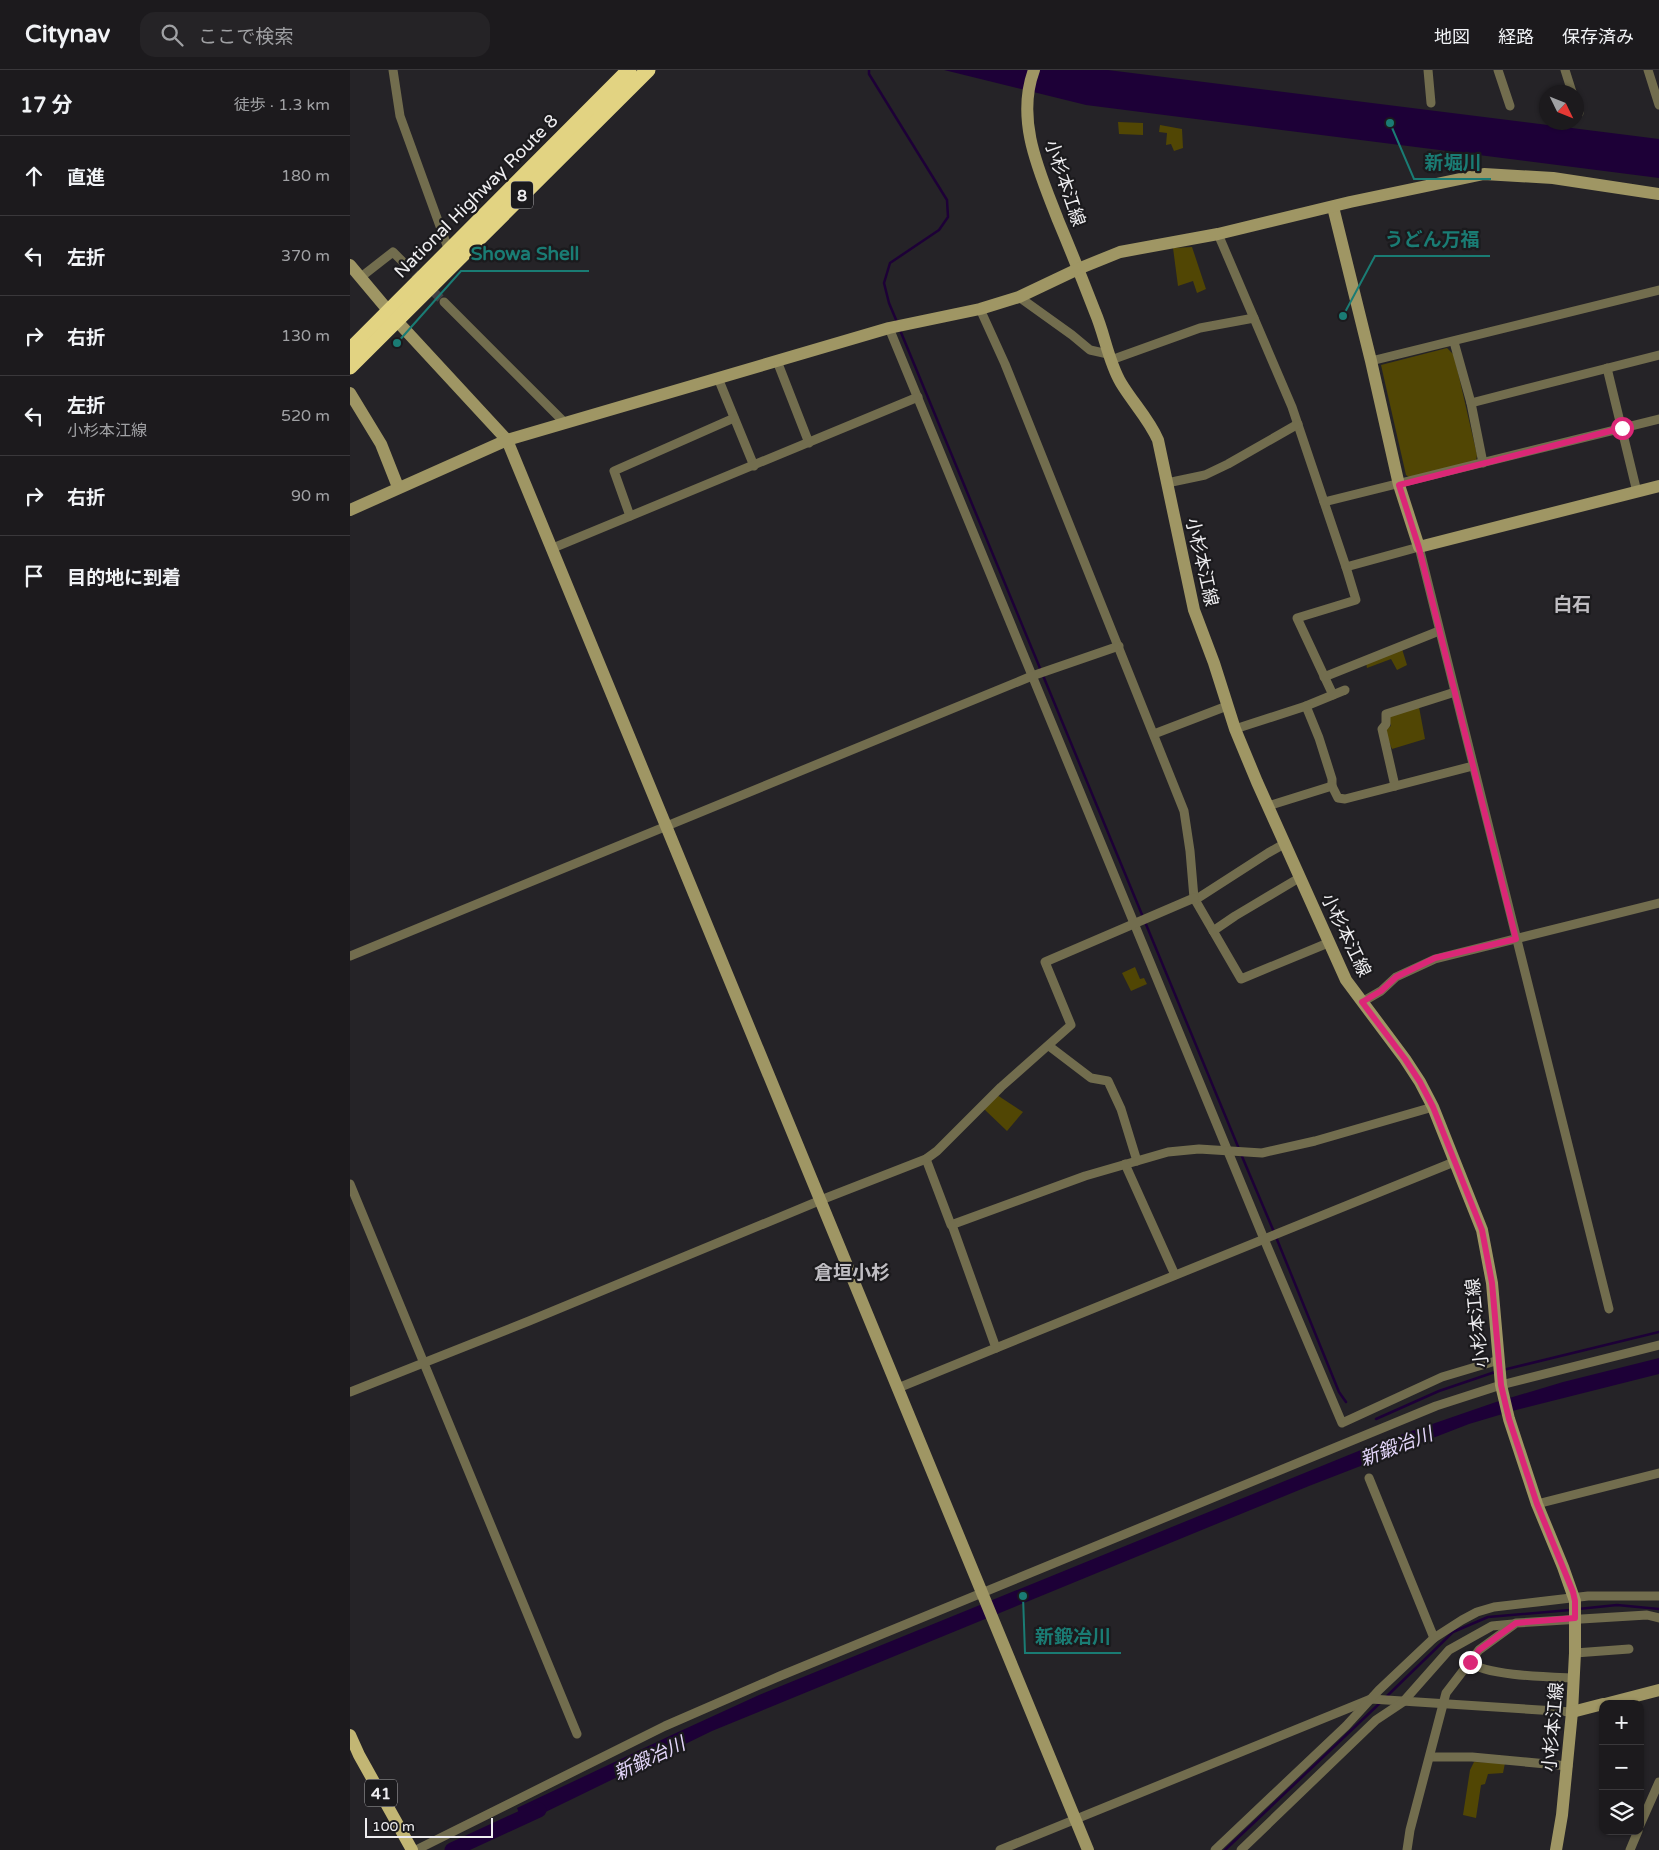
<!DOCTYPE html>
<html lang="ja">
<meta charset="utf-8">
<style>
body{margin:0;font-family:"Varela Round","Noto Sans JP",sans-serif;background:#252326;color:#f1f3f6}
.controls{position:absolute;right:15px;bottom:15px;display:grid;overflow:hidden;border-radius:10px;box-shadow:0 1px 4px #0004}
.controls button{width:45px;height:45px;display:grid;place-items:center;padding:0;border:0;border-bottom:1px solid #3a383b;background:#1c1a1d;color:#f1f3f6;font:25px sans-serif}
.compass{position:absolute;left:1189px;top:15px;width:45px;height:45px;border-radius:50%;background:#1c1a1d;box-shadow:0 1px 4px #0004;rotate:133deg}
.scale{position:absolute;left:15px;bottom:12px;width:128px;box-sizing:border-box;padding-left:5px;border:2px solid #eeedf0;border-top:0;font-size:14px;line-height:18px;white-space:nowrap;color:#eeedf0;-webkit-text-stroke:4px #1b1a1d;paint-order:stroke}
.stop{position:absolute;width:15px;height:15px;margin:-11px;border:4px solid #db2777;border-radius:50%;background:#fff}
.stop.end{background:#db2777;border-color:#fff;box-shadow:0 1px 5px #0008}
.list{margin:0;padding:0;list-style:none}
h2{display:flex;justify-content:space-between;align-items:center;height:65px;margin:0;padding:0 20px;font-size:21px}
h2 small{font-size:16px;font-weight:400;color:#a0a1a4}
.list li{display:grid;grid-template-columns:32px 1fr auto;gap:15px;align-items:center;box-sizing:border-box;height:80px;padding:0 20px;border-top:1px solid #3a383b}
.list b{display:block;font-size:19px;white-space:nowrap}
.list p{margin:0;font-size:16px;white-space:nowrap;color:#a0a1a4}
.list em{font-size:16px;font-style:normal;color:#a0a1a4}
.icon{flex:none;width:28px;height:28px;fill:none;stroke:currentColor;stroke-width:2;stroke-linecap:round;stroke-linejoin:round}
.map{position:relative;flex:none;width:1309px;height:1780px;overflow:hidden}
header{display:flex;align-items:center;gap:30px;box-sizing:border-box;height:70px;padding:0 25px;background:#1c1a1d;border-bottom:1px solid #3a383b}
header strong{font-size:24px}
nav{display:flex;gap:28px;margin-inline-start:auto;font-size:18px}
.search{width:350px;height:45px;background:#252326;display:flex;align-items:center;gap:12px;box-sizing:border-box;padding:0 18px;border-radius:15px;color:#a0a1a4;font-size:19px}
main{display:flex}
aside{flex:1;background:#1c1a1d}
.map>svg:first-child{display:block}
.green{fill:#514604}
.water{fill:#1d0037}
.lines{fill:none;stroke-linecap:round;stroke-linejoin:round}
.stream{stroke:#1d0037;stroke-width:2.5}
.river{stroke:#1d0037;stroke-width:15}
.street-tunnel{stroke:#434145;stroke-width:9;stroke-dasharray:9 4.5;stroke-linecap:butt}
.street{stroke:#726d4e;stroke-width:9}
.secondary{stroke:#9f9664;stroke-width:12}
.primary{stroke:#c2b674;stroke-width:12}
.highway{stroke:#e2d382;stroke-width:15}
.route{stroke:#db2777;stroke-width:6}
.labels{text-anchor:middle;stroke-width:4.5;stroke-linejoin:round;paint-order:stroke}
.shield{fill:#1b1a1d;stroke:#afaeb1;stroke-width:1}
.shield-label{font-size:16px;font-weight:bold;fill:#eeedf0}
.street-label{font-size:18px;fill:#eeedf0;stroke:#1b1a1d}
.neighbourhood-label{font-size:19px;font-weight:bold;fill:#c0bec3;stroke:#1b1a1d}
.water-label{font-size:19px;font-style:italic;fill:#e4d6fb;stroke:#1b1a1d}
.leader{fill:none;stroke:#1a7c74;stroke-width:2}
.callout-dot{fill:#1a7c74;stroke:#1b1a1d;stroke-width:2}
.callout-label{font-size:19px;text-anchor:middle;font-weight:bold;fill:#1a7c74;stroke:#1b1a1d;stroke-width:4.5;stroke-linejoin:round;paint-order:stroke}
</style>
<header>
<strong>Citynav</strong>
<div class="search"><svg class="icon" aria-label="search" viewBox="0 0 24 24"><circle cx="10" cy="10" r="6"/><path d="M15 15l6 6"/></svg>ここで検索</div>
<nav><a>地図</a><a>経路</a><a>保存済み</a></nav>
</header>
<main>
<aside>
<h2>17 分<small>徒歩 · 1.3 km</small></h2>
<ul class="list">
<li><svg class="icon" aria-label="ahead" viewBox="0 0 24 24"><path d="M12 20V5M6 11l6-6 6 6"/></svg><div><b>直進</b></div><em>180 m</em></li>
<li><svg class="icon" aria-label="left" viewBox="0 0 24 24"><path d="M17 20v-9H6M10 6l-5 5 5 5"/></svg><div><b>左折</b></div><em>370 m</em></li>
<li><svg class="icon" aria-label="right" viewBox="0 0 24 24"><path d="M7 20v-9h11M14 6l5 5-5 5"/></svg><div><b>右折</b></div><em>130 m</em></li>
<li><svg class="icon" aria-label="left" viewBox="0 0 24 24"><path d="M17 20v-9H6M10 6l-5 5 5 5"/></svg><div><b>左折</b><p>小杉本江線</p></div><em>520 m</em></li>
<li><svg class="icon" aria-label="right" viewBox="0 0 24 24"><path d="M7 20v-9h11M14 6l5 5-5 5"/></svg><div><b>右折</b></div><em>90 m</em></li>
<li><svg class="icon" aria-label="arrive" viewBox="0 0 24 24"><path d="M6 21V4h12l-3 4 3 4H6"/></svg><div><b>目的地に到着</b></div></li>
</ul>
</aside>
<div class="map">
<svg width="1309" height="1780" viewBox="0 0 1309 1780">
<rect width="100%" height="100%" fill="#252327"/>
<g class="green">
<path d="M768 52 793 53V65L769 64Z"/>
<path d="M810 55 832 59 833 78 824 81 821 74 816 75 817 63 809 62Z"/>
<path d="M842 177 856 219 847 223 843 211 828 216 823 178Z"/>
<path d="M1097 278 1104 285 1127 385 1126 391 1059 407 1056 405 1031 295Z"/>
<path d="M1052 579 1057 595 1047 600 1041 589 1017 598 1016 593Z"/>
<path d="M1069 637 1075 669 1042 679 1034 660 1041 656 1038 646Z"/>
<path d="M785 897 790 909 794 908 797 914 781 921 772 903Z"/>
<path d="M647 1025 673 1042 657 1061 634 1039Z"/>
<path d="M1124 1692 1155 1693 1153 1703 1138 1704 1135 1714 1131 1715 1126 1748 1113 1745 1120 1700Z"/>
</g>
<g class="water">
<path d="M594 0H758L1309 69V108L736 35Z"/>
<path d="M1309 1288V1304L1166 1340 1119 1354 959 1416 362 1661 173 1753 167 1738 326 1663 409 1625 1033 1371 1146 1332 1213 1312Z"/>
</g>
<g class="lines">
<g class="stream">
<path d="M519 0V4L597 130 598 147 589 160 540 193 534 213 539 233 547 252"/>
<path d="M550 260 889 1079"/>
<path d="M891 1084 924 1162"/>
<path d="M926 1167 989 1322 996 1332"/>
<path d="M1153 1300 1309 1262"/>
<path d="M1026 1349 1089 1321 1145 1302"/>
<path d="M1228 1539 1267 1535 1309 1539"/>
<path d="M1036 1627 1103 1562 1138 1547 1220 1540"/>
<path d="M875 1780 1030 1633"/>
</g>
<path class="river" d="M102 1780 189 1740"/>
<path class="street-tunnel" d="M55 194 94 232"/>
<g class="street">
<path d="M43 0 50 46 99 181"/>
<path d="M1078 0 1081 33"/>
<path d="M1148 0 1160 36"/>
<path d="M1215 0 1222 22"/>
<path d="M1298 0 1309 35"/>
<path d="M1226 36 1229 43"/>
<path d="M868 164 942 337 996 497 1069 477 1259 1239"/>
<path d="M11 207 43 182 55 194"/>
<path d="M669 227 722 265 740 280 758 284"/>
<path d="M94 232 215 353"/>
<path d="M630 239 655 294 834 741 840 781 844 828 891 909 978 873"/>
<path d="M539 258 914 1169 992 1353 1092 1307 1149 1290"/>
<path d="M1104 272 1121 333 1133 393"/>
<path d="M761 290 850 258 904 248"/>
<path d="M427 291 459 373"/>
<path d="M1021 291 1309 220"/>
<path d="M1257 298 1287 422"/>
<path d="M368 308 404 396"/>
<path d="M1121 333 1309 285"/>
<path d="M817 413 855 405 878 394 948 354"/>
<path d="M974 432 1309 349"/>
<path d="M280 446 264 401 384 348"/>
<path d="M203 478 568 327"/>
<path d="M974 607 1089 561"/>
<path d="M983 625 947 548 1006 530 996 497"/>
<path d="M956 636 995 620"/>
<path d="M885 659 956 636 969 668 982 709V716"/>
<path d="M804 664 877 636"/>
<path d="M1045 716 1032 659 1036 654V644L1105 622"/>
<path d="M918 736 982 716 988 728 995 729 1123 696"/>
<path d="M845 830 918 783 934 774"/>
<path d="M863 861 885 846 949 808"/>
<path d="M0 886 682 606 769 576"/>
<path d="M1012 932 1031 921 1046 907 1085 889 1309 833"/>
<path d="M699 976 741 1008 758 1011 771 1039 787 1091"/>
<path d="M576 1089 601 1155 735 1106 818 1082 849 1079 912 1083 965 1071 1083 1037"/>
<path d="M775 1094 825 1205"/>
<path d="M0 1114 227 1664"/>
<path d="M646 1278 1104 1092"/>
<path d="M548 1318 646 1278 602 1155"/>
<path d="M0 1322 179 1251 476 1128 576 1089 587 1081 651 1017 721 955 695 892 844 828"/>
<path d="M1019 1408 1084 1568"/>
<path d="M1187 1434 1309 1403"/>
<path d="M1225 1583 1279 1579"/>
<path d="M1119 1592C1136 1606 1201 1607 1224 1608"/>
<path d="M1080 1687H1122L1218 1696"/>
<path d="M1290 1755 1309 1712"/>
<path d="M66 1780 315 1656 430 1606 1086 1336 1151 1315 1309 1275"/>
<path d="M650 1780 1021 1629 1222 1642"/>
<path d="M865 1780 996 1656 1029 1620 1084 1568 1112 1550 1127 1542 1144 1537 1187 1532 1238 1526H1309"/>
<path d="M891 1780 1026 1650 1053 1632 1099 1580 1142 1556 1163 1554"/>
<path d="M1057 1780 1060 1760 1096 1623 1129 1580 1166 1553 1297 1545 1309 1548"/>
<path d="M1280 1780 1288 1761"/>
</g>
<g class="secondary">
<path d="M684 0C665 51 690 103 708 150 721 181 733 211 745 242 755 265 758 291 771 313 783 333 799 349 808 370L844 540 864 593 885 659 907 712 996 910 1055 989 1070 1012 1083 1037 1132 1160 1142 1213 1151 1315 1159 1349 1187 1434 1213 1497 1225 1531V1583L1222 1642 1212 1745 1206 1780"/>
<path d="M983 137 1021 291 1049 415 1069 477 1309 416"/>
<path d="M0 195 47 251 157 370 738 1780"/>
<path d="M0 323 31 374 48 417"/>
<path d="M0 440 157 370 539 258 630 239 669 227 728 199 770 182 868 164 1000 132 1134 104 1203 108 1309 124"/>
<path d="M1255 1634 1309 1620"/>
<path d="M1222 1642 1253 1634"/>
</g>
<path class="primary" d="M0 1665 9 1685 62 1780"/>
<g class="highway">
<path d="M0 280 279 0"/>
<path d="M0 297 298 0"/>
</g>
</g>
<g class="lines">
<path class="route" d="M1120 1592 1129 1580 1166 1553 1225 1548V1531L1223 1522 1187 1434 1159 1349 1151 1315 1142 1213 1132 1160 1083 1037 1070 1012 1055 989 1012 932 1031 921 1046 907 1085 888 1166 869 1069 478 1049 415 1272 358"/>
</g>
<g class="labels">
<g class="shield">
<rect x="161" y="111.5" width="22" height="27" rx="4"/>
<rect x="15" y="1709.5" width="32" height="27" rx="4"/>
</g>
<g class="shield-label">
<text x="172" y="131">8</text>
<text x="31" y="1729">41</text>
</g>
<g class="street-label">
<text transform="translate(715 113) rotate(71)" y="6">小杉本江線</text>
<text transform="translate(126 126) rotate(-45)" y="6">National Highway Route 8</text>
<text transform="translate(852 492) rotate(77)" y="6">小杉本江線</text>
<text transform="translate(996 865) rotate(64)" y="6">小杉本江線</text>
<text transform="translate(1127 1253) rotate(-96)" y="6">小杉本江線</text>
<text transform="translate(1203 1657) rotate(-85)" y="6">小杉本江線</text>
</g>
<g class="neighbourhood-label">
<text x="1222" y="541">白石</text>
<text x="502" y="1209">倉垣小杉</text>
</g>
<g class="water-label">
<text transform="translate(1046 1376) rotate(-21)" y="7">新鍛冶川</text>
<text transform="translate(299 1688) rotate(-25)" y="7">新鍛冶川</text>
</g>
</g>
<path class="leader" d="M1040 53L1064 109H1141M993 246L1025 186H1140M47 273L111 201H239M673 1526L675 1583H771"/>
<g class="callout-dot">
<circle cx="1040" cy="53" r="5"/>
<circle cx="993" cy="246" r="5"/>
<circle cx="47" cy="273" r="5"/>
<circle cx="673" cy="1526" r="5"/>
</g>
<g class="callout-label">
<text x="1103" y="99">新堀川</text>
<text x="1082" y="176">うどん万福</text>
<text x="175" y="190">Showa Shell</text>
<text x="723" y="1573">新鍛冶川</text>
</g>
</svg>
<div class="controls">
<button>+</button>
<button>−</button>
<button><svg class="icon" aria-label="layers" viewBox="0 0 24 24"><path d="M12 4l9 5-9 5-9-5zM3 14l9 5 9-5"/></svg></button>
</div>
<svg class="compass" viewBox="-18 -18 36 36"><path d="M0-13l5 13h-10z" fill="#e53935"/><path d="M0 13l5-13h-10z" fill="#a0a1a4"/></svg>
<div class="scale">100 m</div>
<div class="stop" style="left:1272px;top:358px"></div>
<div class="stop end" style="left:1120px;top:1592px"></div>
</div>
</main>
